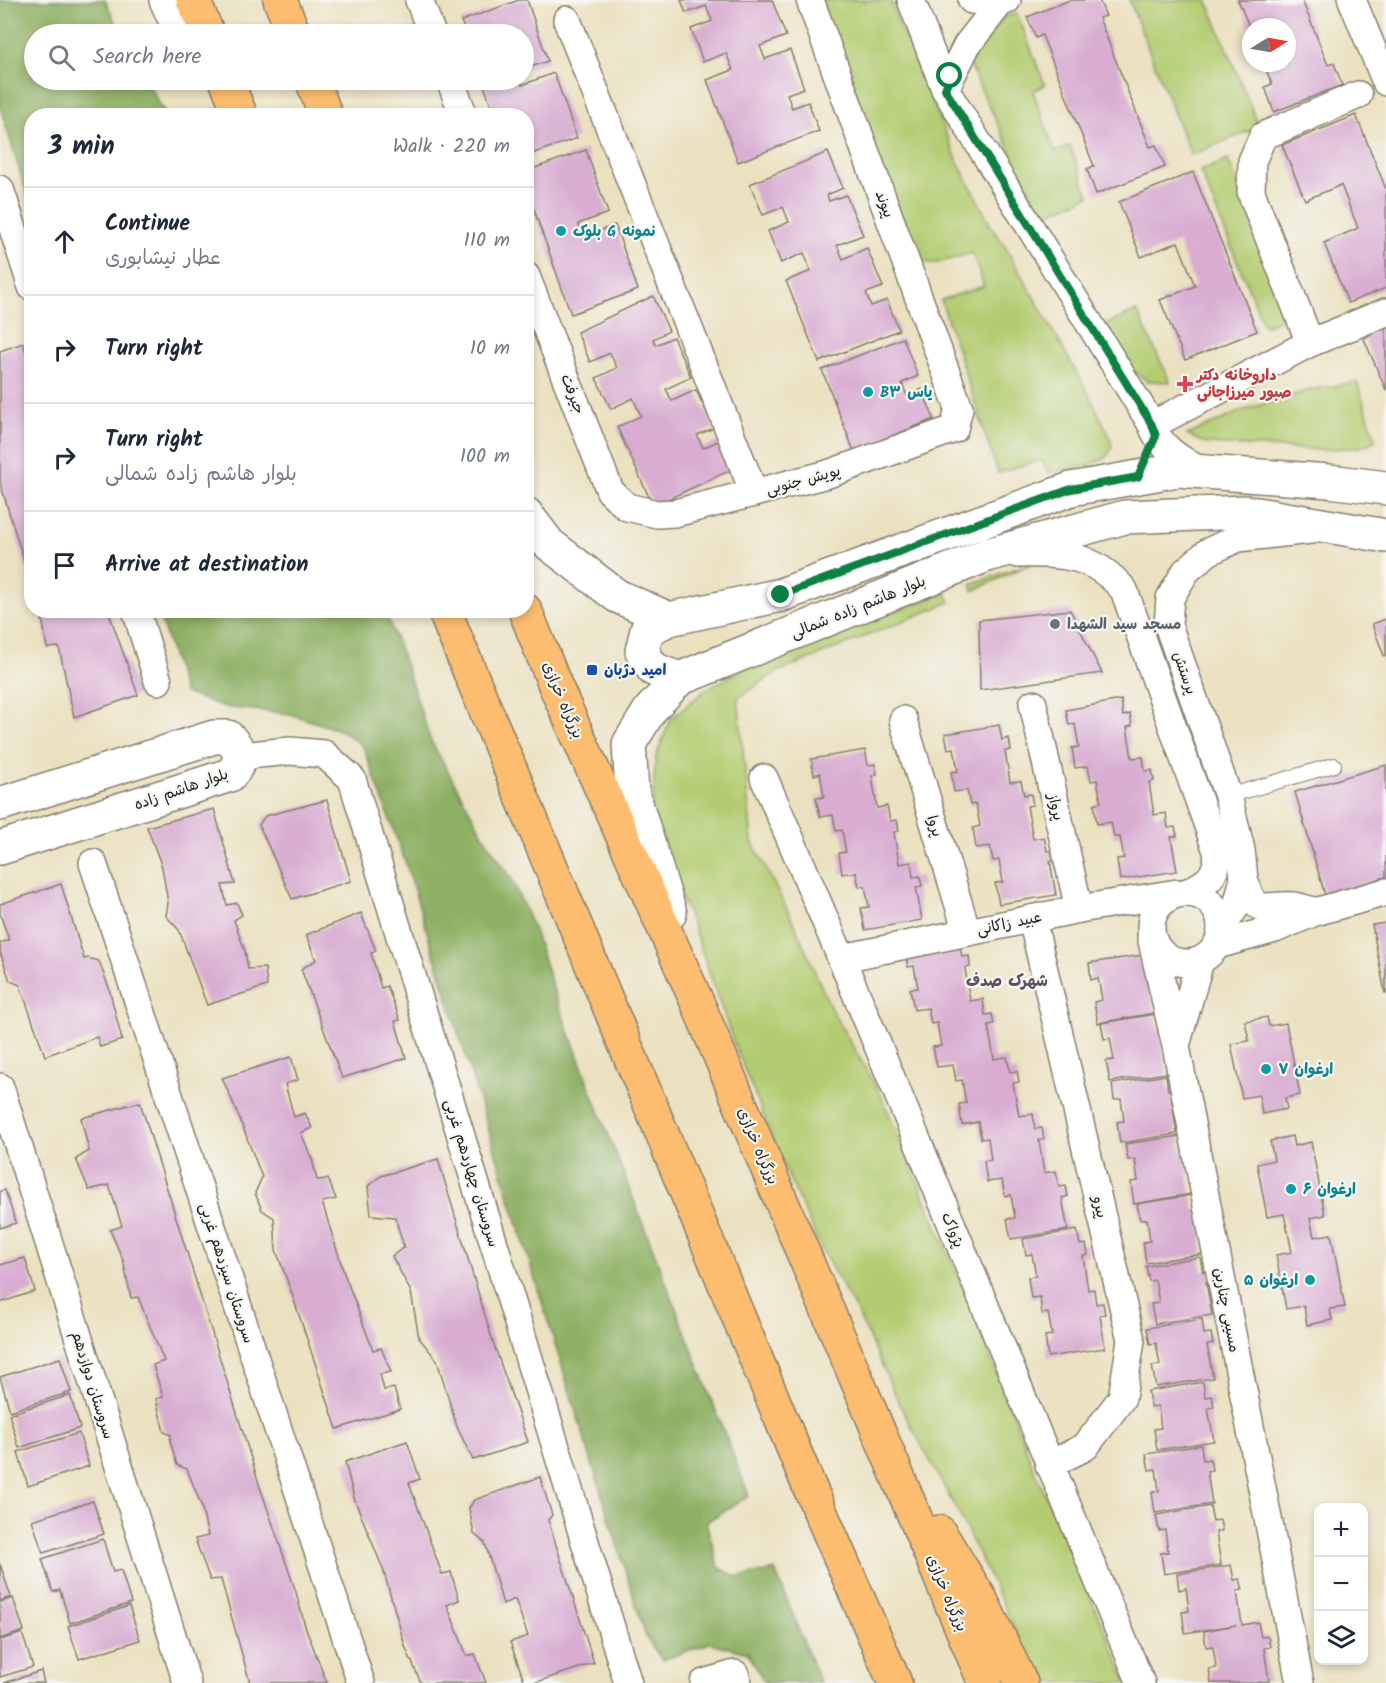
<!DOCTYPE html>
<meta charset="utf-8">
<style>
body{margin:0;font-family:Kalam,"Playpen Sans Arabic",sans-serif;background:#f6f6f7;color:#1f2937}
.controls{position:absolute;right:18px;bottom:18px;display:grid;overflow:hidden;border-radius:12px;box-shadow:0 3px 9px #0003}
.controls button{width:54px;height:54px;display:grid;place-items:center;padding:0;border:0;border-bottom:2px solid #e0e1e3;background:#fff;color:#1f2937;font:30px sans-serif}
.compass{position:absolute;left:1242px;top:18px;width:54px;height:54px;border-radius:50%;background:#fff;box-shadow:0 3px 9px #0003;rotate:79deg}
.stop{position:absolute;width:18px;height:18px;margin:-14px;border:4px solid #0b8043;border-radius:50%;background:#fff}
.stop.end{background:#0b8043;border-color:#fff;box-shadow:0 2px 6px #0008}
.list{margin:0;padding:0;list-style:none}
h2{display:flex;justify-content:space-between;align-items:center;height:78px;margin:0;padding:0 24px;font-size:26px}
h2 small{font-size:20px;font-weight:400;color:#747a83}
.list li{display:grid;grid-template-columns:39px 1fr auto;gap:18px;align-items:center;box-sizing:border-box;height:108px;padding:0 24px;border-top:2px solid #e0e1e3}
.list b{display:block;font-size:22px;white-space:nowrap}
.list p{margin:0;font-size:20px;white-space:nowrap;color:#747a83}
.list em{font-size:20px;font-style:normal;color:#747a83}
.icon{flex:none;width:33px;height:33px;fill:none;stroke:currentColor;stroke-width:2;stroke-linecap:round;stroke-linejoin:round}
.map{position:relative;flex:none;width:1386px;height:1683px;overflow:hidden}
.search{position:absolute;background:#fff;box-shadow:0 3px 9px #0003;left:24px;top:24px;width:510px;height:66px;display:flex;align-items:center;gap:15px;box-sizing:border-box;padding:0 21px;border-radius:33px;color:#747a83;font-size:22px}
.panel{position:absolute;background:#fff;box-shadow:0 3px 9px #0003;left:24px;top:108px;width:510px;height:510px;border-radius:24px}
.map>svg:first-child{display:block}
.green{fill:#b3cc71;stroke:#687446;stroke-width:1.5}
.forest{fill:#8eb063;stroke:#556640;stroke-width:1.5}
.building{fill:#d8add1}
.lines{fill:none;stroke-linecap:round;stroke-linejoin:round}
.service-casing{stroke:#847e6e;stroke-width:16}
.minor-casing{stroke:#847e6e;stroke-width:30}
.tertiary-casing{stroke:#847e6e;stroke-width:36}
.trunk-casing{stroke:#847e6e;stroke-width:36}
.service{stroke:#fff;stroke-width:14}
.minor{stroke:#fff;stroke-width:27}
.tertiary{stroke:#fff;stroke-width:33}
.trunk{stroke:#fcbd6f;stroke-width:33}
.route{stroke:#0b8043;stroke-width:8}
.culture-dot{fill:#0f9aa8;stroke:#f6f6f2;stroke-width:2}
.health-dot{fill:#e0444e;stroke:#f6f6f2;stroke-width:2}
.worship-dot{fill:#6b7280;stroke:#f6f6f2;stroke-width:2}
.transit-dot{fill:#1a4fb4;stroke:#f6f6f2;stroke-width:2}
.labels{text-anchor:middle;stroke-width:4.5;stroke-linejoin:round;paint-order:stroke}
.street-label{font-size:15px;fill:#1c1c1c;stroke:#f6f6f2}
.culture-label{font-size:15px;font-weight:bold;fill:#0d838f;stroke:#f6f6f2;text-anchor:start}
.health-label{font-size:15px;font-weight:bold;fill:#be3a42;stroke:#f6f6f2;text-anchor:start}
.worship-label{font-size:15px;font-weight:bold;fill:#5b616d;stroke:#f6f6f2;text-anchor:start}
.transit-label{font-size:15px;font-weight:bold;fill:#164399;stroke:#f6f6f2;text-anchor:start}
.neighbourhood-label{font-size:16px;font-weight:bold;fill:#5e4f5b;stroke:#f6f6f2}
</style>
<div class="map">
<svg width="1386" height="1683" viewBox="0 0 1386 1683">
<rect width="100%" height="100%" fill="#f6f6f2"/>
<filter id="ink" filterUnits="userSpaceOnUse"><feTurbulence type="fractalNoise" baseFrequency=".0167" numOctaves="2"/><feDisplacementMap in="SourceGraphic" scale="12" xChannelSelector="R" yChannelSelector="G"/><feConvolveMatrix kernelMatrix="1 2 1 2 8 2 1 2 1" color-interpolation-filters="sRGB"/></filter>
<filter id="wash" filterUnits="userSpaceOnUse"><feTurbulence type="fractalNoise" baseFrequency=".008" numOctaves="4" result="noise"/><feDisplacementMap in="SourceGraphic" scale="24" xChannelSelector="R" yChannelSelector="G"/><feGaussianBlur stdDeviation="1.35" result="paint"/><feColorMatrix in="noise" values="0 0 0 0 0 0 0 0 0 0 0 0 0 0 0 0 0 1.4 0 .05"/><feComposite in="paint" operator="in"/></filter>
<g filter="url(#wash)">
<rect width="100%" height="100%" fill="#ebe1c0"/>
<g class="green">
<path d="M819 0H891L898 22 958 162 992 228 1003 243 1090 396 1110 437 1112 448 1105 459 1085 466 1050 473 1041 460 998 473 941 300 984 286 972 253 938 263 918 262Z"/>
<path d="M1129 0H1207L1259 127 1191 155Z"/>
<path d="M1017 13 1045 85 1033 91 1055 152 1070 146 1089 196 1042 216 969 64 1004 17Z"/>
<path d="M1228 160 1290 315 1264 326 1200 171Z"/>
<path d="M1137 311 1170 382 1147 381 1131 369 1101 326Z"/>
<path d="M1357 382 1376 440 1361 447 1321 450 1206 444 1187 435 1244 410 1310 390Z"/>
<path d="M1032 563 973 591 971 584Z"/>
<path d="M946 593 950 602 775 673 738 698 752 841 794 923 832 1011 881 1095 973 1312 1036 1474 1128 1683H1041L960 1516 903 1411 859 1316 822 1250 786 1171 735 1046 693 926 667 864 652 810 656 757 670 720 705 690 761 659Z"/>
</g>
<g class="forest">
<path d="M0 0H105L121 34H34V80H146L166 115 32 116 31 207 0 107Z"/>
<path d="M158 611H385L406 666 430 739 489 845 511 877 534 930 557 1000 587 1080 749 1496 706 1522 719 1568 738 1577 775 1570 820 1683H765L748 1653 710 1643 662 1660 646 1637 406 864 363 746 342 731 290 714 225 707 184 693Z"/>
</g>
<g id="blocks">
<g class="building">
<path d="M519 0H527L548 61 524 69V34H466L461 21Z"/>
<path d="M681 0H772L786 36 760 46 765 59 790 50 804 88 787 94 792 108 808 102 819 131 738 162 707 80 733 70 726 53 703 62 691 29 712 21 706 6 686 13Z"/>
<path d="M1070 0H1099L1106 16 1099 18 1150 147 1156 145 1165 167 1096 194 1087 169 1094 166 1042 35 1036 38 1027 17Z"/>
<path d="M1238 0H1302L1328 65 1334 63 1342 85 1274 112 1265 87 1272 84 1263 63H1287V27H1251V31Z"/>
<path d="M554 73 577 138 526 156V116H495L482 80H520L522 85Z"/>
<path d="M1356 115 1386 189V288L1348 303 1324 243 1358 228 1341 185 1305 200 1282 145Z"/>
<path d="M586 150 608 213 578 224 583 237 615 225 638 290 571 314 526 187V171Z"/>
<path d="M828 152 843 188 827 195 829 201 846 195 863 235 837 245 843 259 867 248 883 287 866 293 871 306 887 300 899 330 819 362 786 281 811 271 804 253 781 263 768 231 789 222 783 207 763 215 750 184Z"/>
<path d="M1193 172 1257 331 1185 360 1160 300 1195 286 1178 242 1141 257 1119 202Z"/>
<path d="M653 296 669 331 653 339 656 345 673 337 691 377 666 389 672 401 696 390 714 428 697 435 703 448 718 441 731 470 653 506 617 427 641 416 633 398 611 409 596 378 617 368 610 353 590 362 577 332Z"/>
<path d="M1383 324 1386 332V390L1364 339Z"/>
<path d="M903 338 918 376 902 383 907 396 922 389 934 419 854 451 822 370Z"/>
<path d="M23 343 32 370V576L29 577 0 483V351Z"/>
<path d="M41 610H108L138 695 74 717 59 647 47 648Z"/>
<path d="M1070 610 1102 673 980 690 979 620Z"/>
<path d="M1386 619V656H1384L1372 624Z"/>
<path d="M1121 700 1123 716 1130 714 1132 726 1127 727 1132 758 1143 757 1145 771 1152 770 1154 781 1149 782 1154 815 1166 813 1168 828 1175 827 1177 836 1171 837 1177 871 1120 880 1117 859 1124 858 1120 837H1114L1111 822 1097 824 1094 804 1101 802 1097 780 1091 781 1088 766 1075 768 1072 748 1079 747 1075 724 1069 725 1066 710Z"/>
<path d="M999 725 1002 740 1009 738 1011 750 1005 751 1010 782 1021 781 1024 795 1031 794 1033 805 1027 806 1033 839 1044 837 1047 851 1054 850 1056 861H1050L1056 895 999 904 995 883 1003 882 999 860 993 861 990 846 976 848 973 828 980 826 976 804 970 805 967 790 954 792 951 772 958 771 954 748 948 749 945 734Z"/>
<path d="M865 750 868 765 875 764 877 775 872 776 877 808 887 806 890 821 897 820 899 831 894 832 899 864 911 862 913 877 920 876 922 886 916 887 922 920 865 930 861 908 869 907 865 886 859 887 856 872 842 874 839 853 846 852 842 830 836 831 833 815 820 817 816 798 824 797 820 773 814 775 811 759Z"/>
<path d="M1386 765V877L1325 895 1295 792Z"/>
<path d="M327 800 351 881 292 899 259 825 265 816Z"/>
<path d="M214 809 235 884 222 885 227 905 237 903 242 915 234 920 245 951 248 969 265 968 267 986 207 1005 179 930 166 916 168 903 162 867 147 827Z"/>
<path d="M61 884 84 959 88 958 99 961 109 988 122 1040 100 1047 97 1037 45 1056 20 985 10 981 0 952V943L9 940 0 914V904Z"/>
<path d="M361 913 376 951 371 953 381 988 387 986 400 1020 395 1021 406 1058 342 1078 301 969 316 960 306 935Z"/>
<path d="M1386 923V993H1385L1372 925Z"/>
<path d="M959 942 962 957 969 956 970 967 965 968 970 1001 983 999 985 1015 992 1014 994 1024 988 1025 994 1059 1007 1057 1010 1072 1017 1071 1019 1082 1013 1083 1019 1116 1033 1114 1035 1129 1042 1128 1044 1139 1039 1140 1044 1173 1056 1171 1059 1187 1066 1186 1068 1196 1062 1198 1068 1230 1011 1239 1007 1219 1015 1218 1011 1195 1005 1196 1002 1180 987 1182 984 1161 991 1160 988 1138 981 1139 978 1122 962 1125 959 1104 966 1103 962 1080 956 1081 953 1065 937 1067 933 1047 941 1046 937 1023 931 1024 928 1008 914 1010 910 989 918 988 914 966 908 967 905 951Z"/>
<path d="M1143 955 1154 1013 1098 1023 1094 1002 1102 1000 1098 978 1091 980 1089 963Z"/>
<path d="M1156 1014 1158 1029 1165 1028 1161 1040 1167 1073 1110 1082 1106 1061 1114 1060 1110 1038 1104 1039 1101 1023Z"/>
<path d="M1267 1017 1269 1026 1286 1023 1300 1095 1285 1098 1287 1109 1262 1114 1259 1095 1242 1098 1231 1044 1249 1041 1245 1021Z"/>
<path d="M291 1057 298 1080 285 1084 294 1117 305 1113 312 1128 301 1133 312 1159 317 1180 328 1179 336 1199 322 1202 344 1273 373 1350 381 1348 391 1372 380 1374 384 1390 394 1388 400 1409 337 1429 291 1291 276 1250 274 1218 262 1210 255 1193 262 1177 235 1107 222 1078Z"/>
<path d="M1166 1075 1168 1090 1175 1089 1177 1100 1172 1101 1177 1134 1120 1143 1117 1122 1124 1121 1121 1099 1114 1100 1112 1084Z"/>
<path d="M140 1102 260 1487 296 1592 305 1626 327 1683H250L221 1579 210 1580 195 1539 208 1536 201 1505 187 1469 177 1465 170 1441 171 1435 164 1432 156 1399 163 1397 153 1365 164 1361 138 1297 131 1298 123 1260 110 1230 122 1226 109 1185 89 1190 76 1159 89 1151 81 1118Z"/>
<path d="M1180 1136 1182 1151 1189 1149 1186 1161 1191 1194 1134 1204 1131 1182 1138 1181 1135 1159 1128 1160 1125 1144Z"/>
<path d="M1292 1136 1294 1146 1311 1142 1325 1215 1310 1218 1314 1237 1331 1234 1345 1307 1330 1309 1332 1320 1307 1325 1304 1306 1286 1309 1276 1255 1292 1252 1284 1214 1267 1217 1257 1164 1274 1160 1270 1141Z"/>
<path d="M438 1159 493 1342 528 1442 473 1460 457 1427 437 1360 419 1338 411 1292 392 1256 404 1247 395 1217 371 1215 368 1186 381 1176Z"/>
<path d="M5 1190 16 1223 0 1228V1191Z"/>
<path d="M1192 1195 1194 1210 1201 1209 1203 1254 1146 1263 1143 1242 1150 1241 1147 1219 1140 1220 1137 1204Z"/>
<path d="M1077 1230 1080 1245 1086 1244 1088 1255 1083 1256 1088 1290 1094 1289 1096 1304 1103 1303 1105 1314 1100 1315 1105 1348 1048 1357 1045 1336 1052 1335 1048 1313 1042 1314 1040 1297 1031 1298 1028 1277 1036 1276 1032 1254 1026 1255 1023 1239Z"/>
<path d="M1200 1257 1203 1272 1210 1270 1212 1281 1206 1282 1212 1315 1155 1324 1151 1304 1159 1303 1155 1280 1149 1281 1146 1266Z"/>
<path d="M25 1258 35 1291 0 1303V1265Z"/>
<path d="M1202 1319 1204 1334 1211 1333 1213 1344 1207 1345 1213 1378 1156 1387 1152 1366 1160 1365 1156 1343 1150 1344 1147 1328Z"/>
<path d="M60 1358 71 1392 10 1411 0 1377Z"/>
<path d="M1203 1382 1205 1397 1212 1396 1214 1407 1208 1408 1214 1441 1157 1450 1154 1429 1161 1428 1158 1406 1151 1407 1148 1391Z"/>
<path d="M70 1395 80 1428 19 1448 9 1414Z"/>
<path d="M79 1433 89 1466 28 1486 18 1452Z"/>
<path d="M407 1441 420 1479 409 1483 442 1574 451 1572 459 1600 447 1605 467 1656 475 1654 486 1683H421L405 1646 383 1569 354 1498 345 1462Z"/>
<path d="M1201 1445 1203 1460 1210 1459 1212 1470 1207 1471 1212 1504 1155 1513 1152 1492 1159 1491 1156 1469 1149 1470 1146 1454Z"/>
<path d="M540 1477 552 1515 548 1520 594 1663 534 1683H525L510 1642 528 1636 515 1599 503 1604 485 1543 474 1534 469 1508 474 1500Z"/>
<path d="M93 1501 104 1534 43 1553 32 1520Z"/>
<path d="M1210 1506 1213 1521 1220 1520 1222 1531 1216 1532 1221 1565 1164 1574 1161 1553 1168 1552 1165 1530 1159 1531 1156 1515Z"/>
<path d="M103 1539 113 1572 121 1570 131 1603 70 1623 60 1590 53 1592 42 1559Z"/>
<path d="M0 1564 11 1597 0 1601Z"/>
<path d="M1231 1565 1234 1580 1240 1579 1243 1590 1237 1591 1242 1625 1258 1622 1261 1637 1268 1636 1270 1647 1264 1648 1269 1681 1255 1683H1211L1209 1669 1216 1668 1213 1646 1206 1647 1204 1631 1236 1625 1185 1633 1182 1612 1189 1611 1186 1588 1179 1590 1177 1574Z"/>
<path d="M13 1598 24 1631 0 1639V1602Z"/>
<path d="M129 1606 140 1640 79 1659 68 1626Z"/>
<path d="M22 1633 33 1667 0 1677V1640Z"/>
<path d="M41 1671 44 1683H4Z"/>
</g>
</g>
</g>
<g filter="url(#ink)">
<use href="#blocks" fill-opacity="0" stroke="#847e6e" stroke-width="1.5"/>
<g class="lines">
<g class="service-casing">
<path id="service" d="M1228 796 1334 765"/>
</g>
<g class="minor-casing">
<g id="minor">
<path d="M163 0 170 16 182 34"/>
<path d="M419 0 432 34"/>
<path d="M911 0 945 89 1152 425C1160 449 1182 460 1203 472"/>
<path d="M972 0 1000 3"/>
<path d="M1352 0 1386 82"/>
<path d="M567 20 754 493"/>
<path d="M450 80 464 116"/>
<path d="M945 89 967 45 1000 3 1007 0"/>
<path d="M0 189 32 287"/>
<path d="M526 276 610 491 627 507 657 514 675 513 828 474 954 429 959 408 810 0"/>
<path d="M1310 343 1251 192 1252 161 1263 136 1358 95"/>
<path d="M1152 425 1310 343 1386 312"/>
<path d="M1018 554C1063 553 1093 554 1124 590L1218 854C1216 877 1208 882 1188 892"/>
<path d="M136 610 158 681"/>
<path d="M1033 704 1079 909"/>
<path d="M903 720 967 932"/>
<path d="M240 756 290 751 324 754 352 779 628 1683"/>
<path d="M764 778C895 1078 1014 1382 1141 1683"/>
<path d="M93 863 361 1683"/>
<path d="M1244 879C1257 920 1263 903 1295 906 1301 907 1308 910 1314 911"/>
<circle cx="1186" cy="928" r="35"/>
<path d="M1032 919 1131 1340 1122 1398 1085 1447 1049 1465"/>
<path d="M1221 928 1237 905 1244 879 1241 850 1228 796 1168 625 1170 598 1186 571 1208 552 1238 538 1311 530"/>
<path d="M1151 937 1176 1046 1300 1683"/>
<path d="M1217 945 1275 929 1315 912 1386 892"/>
<path d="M843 958 1079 909 1177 893"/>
<path d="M1177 1042 1200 961"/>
<path d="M0 1087 187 1683"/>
<path d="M704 1683 735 1674 738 1683"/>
</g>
</g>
<g class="tertiary-casing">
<g id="tertiary">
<path d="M526 514 549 544 617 596 669 619 781 595 1071 489 1178 470 1329 481 1386 488"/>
<path d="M669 619 647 630 642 651 653 669 679 679"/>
<path d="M0 804 214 737H228C242 751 244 760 230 775L0 848"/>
<path d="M670 913 632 791 629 744 650 710 679 679 987 555 1125 517 1245 512 1386 536"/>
</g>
</g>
<g class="trunk-casing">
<g id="trunk">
<path d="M193 0 208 34"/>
<path d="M280 0 294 34"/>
<path d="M226 80 241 116"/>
<path d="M312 80 326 116"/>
<path d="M444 610 809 1486 895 1683"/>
<path d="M525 610 555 685 698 1004 985 1683"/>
<path d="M939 1532 981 1600 1021 1683"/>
</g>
</g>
<use href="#service" class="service"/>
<use href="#minor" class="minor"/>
<use href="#tertiary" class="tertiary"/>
<use href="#trunk" class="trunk"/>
</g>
</g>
<g class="lines" filter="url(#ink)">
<path class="route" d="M781 595 1071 489 1138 477 1156 436 1152 425 945 89 950 76"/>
</g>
<g class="culture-dot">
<circle cx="561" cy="231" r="6"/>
<circle cx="868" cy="392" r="6"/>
<circle cx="1266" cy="1069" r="6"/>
<circle cx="1291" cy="1189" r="6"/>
<circle cx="1310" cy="1280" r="6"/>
</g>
<path class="health-dot" d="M1182 375h6v6h6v6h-6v6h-6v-6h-6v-6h6z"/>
<circle class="worship-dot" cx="1055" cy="624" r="6"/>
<rect class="transit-dot" x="586" y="664" width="12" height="12" rx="3"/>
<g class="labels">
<g class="street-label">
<text transform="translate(885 204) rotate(70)" y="5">پیوند</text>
<text transform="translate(573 394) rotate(69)" y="5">جيرفت</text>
<text transform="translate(803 480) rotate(-15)" y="5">پویش جنوبی</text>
<text transform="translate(858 607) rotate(-22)" y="5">بلوار هاشم زاده شمالی</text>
<text transform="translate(1185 673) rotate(71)" y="5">پرستش</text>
<text transform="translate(563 700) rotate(67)" y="5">بزرگراه خرازی</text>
<text transform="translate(181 789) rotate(-19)" y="5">بلوار هاشم زاده</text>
<text transform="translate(1056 807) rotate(77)" y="5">پرواز</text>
<text transform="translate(935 826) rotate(73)" y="5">پروا</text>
<text transform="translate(1009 923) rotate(-12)" y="5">عبید زاکانی</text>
<text transform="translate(758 1146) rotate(67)" y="5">بزرگراه خرازی</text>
<text transform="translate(472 1173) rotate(73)" y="5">سروستان چهاردهم غربی</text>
<text transform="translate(1100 1207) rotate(77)" y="5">پیرو</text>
<text transform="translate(953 1230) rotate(68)" y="5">پژواک</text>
<text transform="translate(227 1273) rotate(72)" y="5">سروستان سیزدهم غربی</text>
<text transform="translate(1227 1310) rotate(79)" y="5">مسیبی چناربن</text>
<text transform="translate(93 1385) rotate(73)" y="5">سروستان دوازدهم</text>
<text transform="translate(947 1593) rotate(67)" y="5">بزرگراه خرازی</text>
</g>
<g class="culture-label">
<text x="573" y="236">بلوک G نمونه</text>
<text x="880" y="397">B۳ یاس</text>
<text x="1278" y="1074">ارغوان ۷</text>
<text x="1303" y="1194">ارغوان ۶</text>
<text x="1298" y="1285" text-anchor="end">ارغوان ۵</text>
</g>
<g class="health-label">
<text x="1197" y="380">داروخانه دکتر<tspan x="1197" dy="17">صبور میرزاجانی</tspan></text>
</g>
<g class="worship-label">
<text x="1067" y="629">مسجد سید الشهدا</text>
</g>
<g class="transit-label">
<text x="604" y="675">امید دژبان</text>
</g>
<g class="neighbourhood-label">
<text x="1007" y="986">شهرک صدف</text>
</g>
</g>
</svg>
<div class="controls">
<button>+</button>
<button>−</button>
<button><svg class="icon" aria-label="layers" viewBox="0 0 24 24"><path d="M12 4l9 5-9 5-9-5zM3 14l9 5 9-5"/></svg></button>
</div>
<svg class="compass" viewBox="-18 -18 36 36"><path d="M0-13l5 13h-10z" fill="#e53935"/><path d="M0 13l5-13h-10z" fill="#747a83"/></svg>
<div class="stop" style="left:950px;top:76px"></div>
<div class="stop end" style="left:781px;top:595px"></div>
<div class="search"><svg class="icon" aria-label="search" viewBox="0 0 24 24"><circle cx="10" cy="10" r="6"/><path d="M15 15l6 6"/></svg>Search here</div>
<section class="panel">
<h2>3 min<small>Walk · 220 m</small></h2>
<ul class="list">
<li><svg class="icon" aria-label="ahead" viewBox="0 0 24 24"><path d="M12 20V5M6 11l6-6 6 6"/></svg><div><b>Continue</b><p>عطار نیشابوری</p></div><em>110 m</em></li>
<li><svg class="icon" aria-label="right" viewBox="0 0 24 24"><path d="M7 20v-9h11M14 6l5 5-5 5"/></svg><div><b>Turn right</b></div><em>10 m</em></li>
<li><svg class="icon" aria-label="right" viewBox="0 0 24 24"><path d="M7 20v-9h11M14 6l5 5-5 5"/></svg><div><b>Turn right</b><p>بلوار هاشم زاده شمالی</p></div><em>100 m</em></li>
<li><svg class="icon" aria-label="arrive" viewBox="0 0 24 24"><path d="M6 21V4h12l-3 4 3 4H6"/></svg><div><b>Arrive at destination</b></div></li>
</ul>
</section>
</div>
